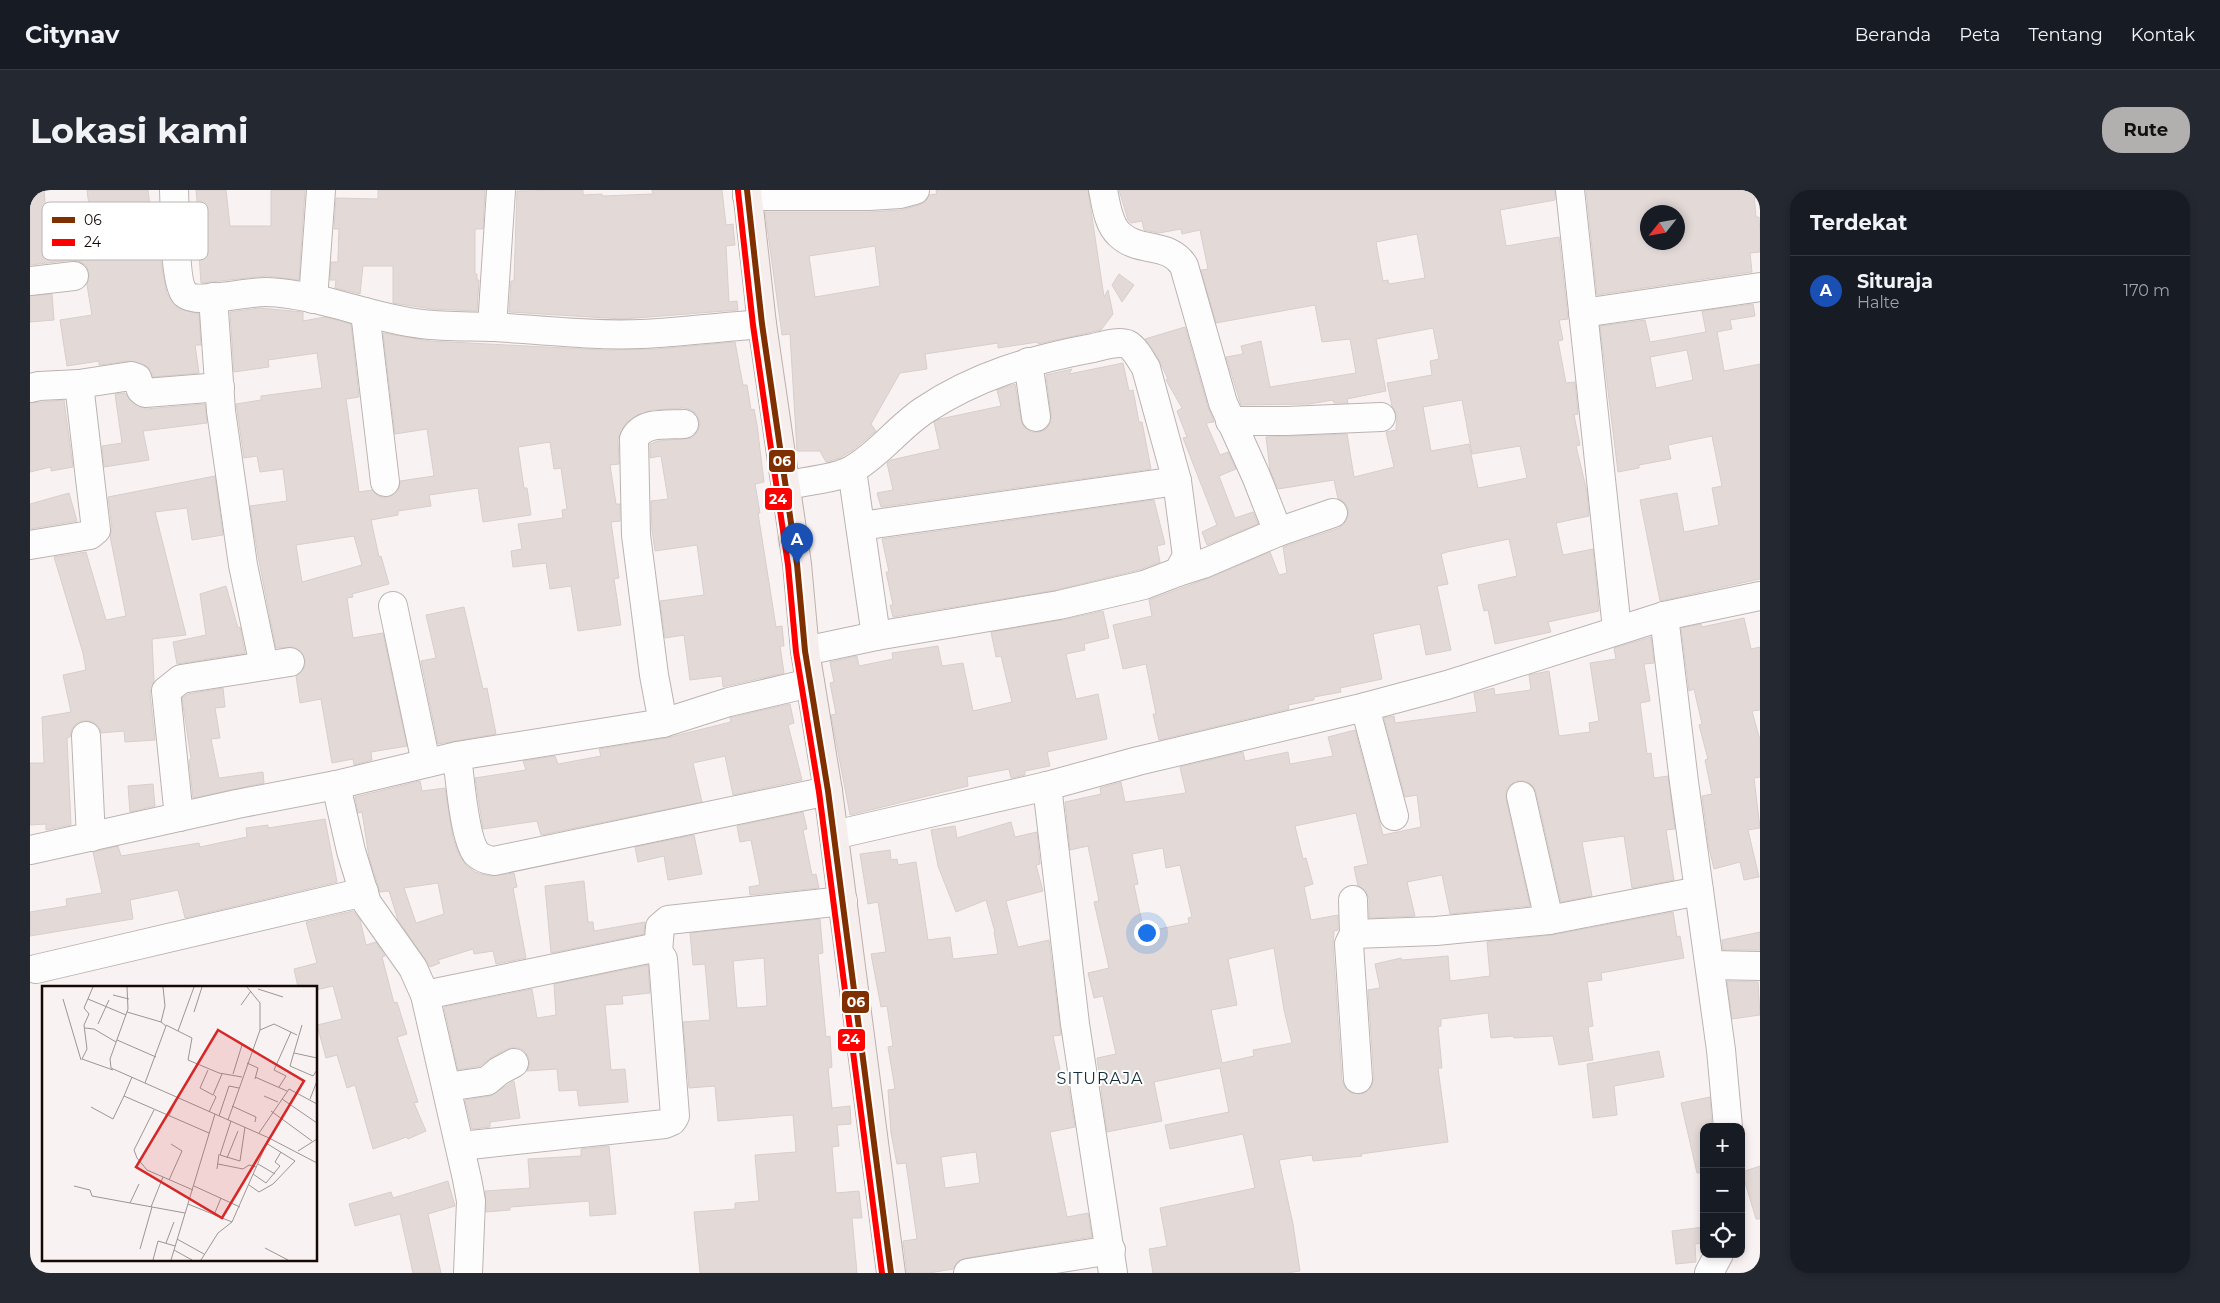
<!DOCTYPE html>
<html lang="id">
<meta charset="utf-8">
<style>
body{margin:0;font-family:Montserrat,sans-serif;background:#242831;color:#f1f3f6}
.controls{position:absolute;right:15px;bottom:15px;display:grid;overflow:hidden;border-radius:10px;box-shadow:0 2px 8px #0003}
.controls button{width:45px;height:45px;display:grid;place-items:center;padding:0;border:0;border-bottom:1px solid #363941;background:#171b24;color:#f1f3f6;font:25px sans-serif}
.compass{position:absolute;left:1610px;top:15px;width:45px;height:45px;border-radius:50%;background:#171b24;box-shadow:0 2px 8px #0003;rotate:239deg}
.you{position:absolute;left:1116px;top:742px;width:18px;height:18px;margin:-12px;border:4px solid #fff;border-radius:50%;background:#1a73e8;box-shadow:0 0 0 8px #1a73e833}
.badge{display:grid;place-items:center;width:32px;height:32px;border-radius:50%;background:#b2afaf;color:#fff;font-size:16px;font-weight:700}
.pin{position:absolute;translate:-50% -41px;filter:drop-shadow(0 1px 2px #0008)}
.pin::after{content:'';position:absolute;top:26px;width:18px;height:15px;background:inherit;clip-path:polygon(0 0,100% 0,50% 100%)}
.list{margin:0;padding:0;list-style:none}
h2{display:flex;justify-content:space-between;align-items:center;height:65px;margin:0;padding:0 20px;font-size:21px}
h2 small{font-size:16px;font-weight:400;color:#9ea1a6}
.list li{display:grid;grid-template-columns:32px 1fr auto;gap:15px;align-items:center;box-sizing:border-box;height:70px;padding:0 20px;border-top:1px solid #363941}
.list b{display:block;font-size:19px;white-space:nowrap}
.list p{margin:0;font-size:16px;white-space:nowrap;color:#9ea1a6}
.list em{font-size:16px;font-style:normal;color:#9ea1a6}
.icon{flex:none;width:28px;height:28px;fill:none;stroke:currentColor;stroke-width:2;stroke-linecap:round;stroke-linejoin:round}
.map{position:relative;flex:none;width:1730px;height:1083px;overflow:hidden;border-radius:20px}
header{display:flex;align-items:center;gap:30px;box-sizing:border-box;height:70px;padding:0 25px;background:#171b24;border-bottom:1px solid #363941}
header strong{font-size:24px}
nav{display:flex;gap:28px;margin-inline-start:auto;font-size:18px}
.intro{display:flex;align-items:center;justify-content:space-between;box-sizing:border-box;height:120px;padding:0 30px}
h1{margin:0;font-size:35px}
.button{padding:12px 22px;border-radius:20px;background:#b2afaf;color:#111;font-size:18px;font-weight:700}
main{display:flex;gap:30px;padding:0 30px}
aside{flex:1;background:#171b24;border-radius:20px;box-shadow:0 2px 8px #0003}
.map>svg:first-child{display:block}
.building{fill:#e3dad8;stroke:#d8cecc;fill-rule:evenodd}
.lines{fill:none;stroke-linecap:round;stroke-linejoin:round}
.minor-casing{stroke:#bcb3b1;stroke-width:30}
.major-casing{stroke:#bdb0ad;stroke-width:30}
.minor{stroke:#fefdfd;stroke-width:28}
.major{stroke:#f5eeec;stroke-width:28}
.bus-1-casing{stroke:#fff;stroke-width:10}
.bus-2-casing{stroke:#fff;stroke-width:10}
.bus-1{stroke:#803000;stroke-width:6}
.bus-2{stroke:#f00;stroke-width:6}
.labels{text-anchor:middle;stroke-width:4;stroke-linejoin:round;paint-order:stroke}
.quarter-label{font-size:16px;letter-spacing:1px;fill:#112d39;stroke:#fff}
.inset-road{fill:none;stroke:#9d9594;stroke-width:1}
.view{fill:#d62828;fill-opacity:0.15;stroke:#d62828;stroke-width:2.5}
.inset-edge{fill:none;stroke:#150906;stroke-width:2.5}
.key{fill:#fff;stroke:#b9b5b4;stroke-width:1}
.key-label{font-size:14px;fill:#150906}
.line-badge{stroke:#fff;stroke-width:2}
.badge-label{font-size:14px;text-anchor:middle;font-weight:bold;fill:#fff}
</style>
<header>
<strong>Citynav</strong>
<nav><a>Beranda</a><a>Peta</a><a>Tentang</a><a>Kontak</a></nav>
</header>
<div class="intro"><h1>Lokasi kami</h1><a class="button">Rute</a></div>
<main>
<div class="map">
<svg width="1730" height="1083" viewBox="0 0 1730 1083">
<rect width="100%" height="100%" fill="#f8f3f2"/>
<g class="building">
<path d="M0 0H14L16 22 59 16 57 0H118L120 16 129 15 131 72 137 104 148 118 169 124 171 155H165L169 183 123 187 118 177 99 171 69 175V171L37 176 30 130 62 125 57 95 59 84 57 77 51 72 43 70 0 75Z"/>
<path d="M166 0H196L200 36H241V0H275L269 90 237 86 171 93 169 64H172Z"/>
<path d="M348 0H455L453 39H445V84H447V90H449L447 121 402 119 363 113V76H333L330 104 305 98 306 90H300L301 72H308V67L309 39H304L306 8 348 9Z"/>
<path d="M537 0H553V5L572 4V6L623 4 622 0H692L696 35 703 34 705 55 696 56 699 112 707 111 708 120 593 129 479 122 481 91H484L487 1Z"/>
<path d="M906 0H1058L1074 107 1078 100 1083 124 1071 140 1008 154V152L968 158V153L895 164 897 179 870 183 841 234 846 241 823 260 810 268 796 272 790 261H767L760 144 752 145 735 22H839L871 20 889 15 896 11 899 5 907 4ZM845 56 850 96 785 107 779 66Z"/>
<path d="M1089 0H1525V10L1470 20 1476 56 1529 47 1538 129 1529 130 1533 150 1528 151 1536 193 1545 192 1548 224 1544 225 1550 255 1546 256 1557 302 1559 326 1526 333 1533 365 1563 359 1569 421 1518 432 1521 442 1465 454 1458 420 1454 421 1448 395 1487 386 1479 349 1417 362 1411 364 1418 394 1407 396 1421 460 1396 465 1390 434 1343 444 1352 489 1310 498 1311 502 1284 507V510L1258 515 1259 519 1129 550 1123 524H1126L1116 474 1093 479 1083 435 1122 426 1119 410 1179 388 1240 362 1249 385 1257 383 1253 357 1309 338 1314 334 1318 326V318L1314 312 1308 309 1304 290 1248 299 1240 280 1236 247 1317 244 1324 287 1364 277 1356 242 1366 240 1367 226 1362 216 1357 193 1402 185 1400 171 1409 169 1403 138 1346 149 1356 201 1317 209 1318 213H1304L1303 210 1279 214 1211 215 1196 167 1213 164 1211 156 1231 151 1240 197 1326 183 1320 149 1292 152 1285 115 1186 133 1171 80 1178 79 1170 40 1152 44 1151 39 1129 43 1114 40 1112 31 1101 33 1098 30ZM1387 44 1395 88 1359 94 1358 90 1353 91 1346 52ZM1432 210 1442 264 1490 256 1497 288 1448 298 1439 254 1401 261 1393 217Z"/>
<path d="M1556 0H1721V4H1724L1726 27H1729L1730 44V62L1720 63 1722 82 1567 105ZM1618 22H1648V53L1618 55Z"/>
<path d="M1089 84 1104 95 1092 112 1082 95Z"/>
<path d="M22 104 24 130 0 132V106Z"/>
<path d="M1723 114 1725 126 1700 130 1702 139 1687 142 1694 181 1730 174V389L1630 411 1610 310 1647 303 1654 342 1689 335 1682 298 1692 296 1682 246 1638 255 1641 269 1609 275V278L1588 282 1570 136 1615 130 1620 152 1676 142 1672 121ZM1657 160 1663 190 1626 198 1620 167Z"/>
<path d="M230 118 273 122V131L295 127 321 134 329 207 316 209 329 302 342 300 348 306 356 308 365 304 369 299 370 291 404 286 397 239 365 244 353 143 400 151 574 160 627 159 705 152 713 195H717L721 220 724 219 727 235 734 292 725 294 730 323H728L746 437 752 436 754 456H750L754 483 693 497 692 486 660 490 654 445 635 448 630 411 674 405 667 355 625 361 622 340 621 311 638 309 631 266 620 268V254L628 251 662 248 668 241 670 233 667 225 661 220 654 218 623 220 607 225 595 234 588 249 589 274 580 275 586 314H590V331L581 332 589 388 584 389 591 435 548 441 541 396 520 399 516 373 483 377 481 361 492 359 488 334 533 328 532 320 537 319 531 278 524 279 520 252 488 257 494 298H497L501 325 453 332 448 298 399 305 401 316 368 321V325L341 330 349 367 351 366 359 394 322 404 323 407 317 408 323 448 353 443 377 556 341 562 342 570 324 575 323 569 302 573 291 509 270 513 266 486 275 477V470L272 463 265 457 246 458 228 366 220 316 257 311 253 279 230 282 227 266 214 268 206 214 231 210V206L292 198 287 163 238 170 239 177 204 182 200 122ZM324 346 332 375 272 392 266 355Z"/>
<path d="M1155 137 1178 217 1184 232 1176 233 1190 265 1198 262 1206 279 1189 286 1205 328 1223 322 1228 334 1177 355 1172 342 1187 335 1153 248 1157 247 1147 221 1152 218 1136 190 1138 189 1129 170 1115 149Z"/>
<path d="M1093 173 1099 201 1103 200 1109 232H1112L1121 279 851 317 847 303 863 300 857 273 861 270 910 259 904 232 910 229 971 216 967 200 985 194 991 229 993 236 1001 242H1009L1016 239 1021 232V225L1016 185 1042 179 1039 184Z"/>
<path d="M95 203 102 212 116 219 175 214 177 233 113 241 119 270 74 277 72 256 92 253 85 204Z"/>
<path d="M34 210 43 277 21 281V277L0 282V213Z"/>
<path d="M185 286 193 345 162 350 157 318 125 322 156 445 122 449 124 491 120 503 125 550 95 552 94 541 71 543 69 537 63 532 55 530 47 533 42 539 40 547 37 548 41 635 16 640V634L0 635V573H14L12 527 41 522 33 485 56 480 53 463 24 367 56 362 76 430 96 426 80 346 82 338 78 307Z"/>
<path d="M39 303 47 331 0 339V314Z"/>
<path d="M1124 310 1135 354 1127 356 1130 372 1109 380 1026 400 863 427 860 415H863L856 382H859L852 349Z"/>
<path d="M196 396 208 438 210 437 215 463 147 474 143 452 176 445 170 404Z"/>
<path d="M434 417 453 499 457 498 466 544 408 554 391 471 406 468 396 425Z"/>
<path d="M1073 421 1079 448 1054 454 1055 460 1036 464 1046 509 1068 504 1077 549 1017 562 1020 576 995 581V585L981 588 979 579 937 587 938 596 820 625 801 525 806 524 800 493 804 492 800 472 827 466 829 476 863 469 862 463 908 456 912 476 933 473 943 521 982 512 971 466 966 467 961 442 1032 430Z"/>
<path d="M1714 428 1721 459 1730 457V520L1722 521 1730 550V587L1724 588 1730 638 1718 640 1729 687 1714 690 1710 672 1684 679 1679 658 1672 606 1682 604 1675 570 1678 569 1669 535 1672 534 1664 499 1659 501 1651 438 1671 434 1672 437Z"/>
<path d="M1621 447 1624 473 1614 474 1620 511 1610 513 1617 564 1621 563 1624 588 1638 586 1645 639 1636 640 1644 690 1602 698 1594 646 1552 652 1562 706 1531 712 1506 602 1503 596 1496 591H1488L1480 595 1476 601V609L1500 716 1420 724 1412 685 1377 692 1385 726 1339 728V709L1336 701 1328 696 1324 677 1338 674 1326 623 1265 636 1273 669 1276 668 1283 694 1274 697 1281 730 1308 725V740L1304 741 1303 755 1312 890 1315 898 1322 903 1330 904 1336 902 1342 896 1344 888 1338 800 1350 798 1345 774 1371 768 1372 770 1418 766 1420 791 1460 786 1457 752 1522 745 1643 722 1647 747 1650 746 1654 768 1571 783 1572 790 1557 792 1563 836 1558 837 1563 870 1529 875 1523 846 1484 848 1483 846 1461 848 1458 823 1411 829V836L1408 837 1412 878H1408L1418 952 1331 964 1332 966 1283 971 1282 965 1249 970 1263 1034 1270 1081 1257 1083H1123L1119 1059 1137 1056 1130 1018 1225 998 1213 944 1140 959 1135 935 1199 922 1190 878 1124 892 1132 931 1077 942 1067 868 1086 864 1073 806 1064 808 1058 783 1079 778 1064 712 1069 711 1058 656 1040 660 1035 612 1071 604 1070 598 1091 592 1095 612 1156 603 1150 577 1213 562 1215 571 1258 562 1260 574 1303 566 1298 547 1325 540 1353 645 1391 637 1387 605 1375 607 1354 528 1364 526 1365 533 1447 522 1444 503 1464 498 1465 505 1501 500 1499 485 1519 481 1529 546 1560 542 1559 533 1569 531 1560 473 1586 469 1584 458ZM1133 658 1136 678 1150 675 1162 727 1158 728 1159 733 1114 742 1104 695 1108 694 1102 664ZM1244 758 1254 820 1262 853 1223 860 1224 866 1192 873 1181 820 1207 815 1198 769Z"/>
<path d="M193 498 195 517 185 518 190 548 181 549 189 588 233 582 234 593 163 608 159 570 161 569 152 508 158 504Z"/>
<path d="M760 514 764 533 758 535 772 590 703 605 695 566 663 573 672 612 511 645 507 631 453 639 445 588 496 580 493 571 525 566 528 574 571 566 569 559 636 548 701 532 700 528 703 527Z"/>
<path d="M390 591 392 601 415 598 423 648 428 662 436 675 445 682 459 686 484 683 487 697 483 698 496 768 466 774 463 761 444 764 443 759 408 770 410 773 400 777 368 730 359 701 350 702 339 667 332 622 328 623 325 607ZM408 693 414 724 386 733 374 698Z"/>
<path d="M123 594 125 616 100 622 98 596Z"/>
<path d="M773 622 777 639 773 640 782 685 786 684 789 698 720 705 719 697 730 695 721 650 710 652 707 636Z"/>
<path d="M295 629 307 692 155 728 148 700 100 710 103 729 0 746V722L37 716 36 709 72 703 63 662 88 656 91 666 169 653 170 657 217 647 216 638 238 635V638Z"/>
<path d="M981 632 985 647 1007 642 1010 674 1006 675 1013 701 976 711 988 757 1019 750 1031 845 1023 846 1032 889 1037 888 1045 937 1020 942 1037 1027 1058 1023 1062 1047 936 1068 928 1071 923 1079 899 1083H877L873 1051 887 1049 876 973 867 974 861 943 858 900 865 899 858 857 863 856 857 816 851 817 841 764 856 762 848 712 838 714 830 664 860 660 861 670 867 669 868 675 886 672 898 750 920 747 923 769 968 764 964 742H965L956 710 926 722 908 676 901 640 925 636 927 648ZM946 962 950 993 915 998 911 967Z"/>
<path d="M664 645 672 684 638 690 634 666 608 672 605 657Z"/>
<path d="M554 691 558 732H563L564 741 615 732 614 744 521 763 515 696Z"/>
<path d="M323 721 330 730 336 755 346 752 355 766 352 767 364 813 367 812 377 844 367 847 388 912 384 913 396 941 378 949 377 947 343 959 325 895 317 898 307 865 296 868 287 835 312 829 303 796 286 800V797H268L264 779 287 773 276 732Z"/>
<path d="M790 729 793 763 788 764 796 847 800 846 802 877 798 878 802 918 820 916 821 934 807 935 809 956 802 957 806 1003 829 1001 832 1028H822L827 1083H670L664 1022 705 1019V1013L729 1011 725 965 766 962 763 925 688 931 685 896 659 898 653 832 680 830 675 774 663 775 660 743ZM734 768 737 816 707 818 703 771Z"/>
<path d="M1730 742V760H1693L1692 750Z"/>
<path d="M618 775 620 803 592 806 593 814 575 815 581 880 595 879 598 912 549 916 547 900 529 901 527 879 497 881 500 874 498 866 493 860 485 857 477 859 462 867 450 876 428 880 414 817 502 799 507 828 526 825 524 794Z"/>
<path d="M1697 791 1728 792 1730 825 1702 829Z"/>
<path d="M1629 861 1634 887 1584 896 1587 925 1563 928 1557 874Z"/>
<path d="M484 891 490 928 460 932V937L442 939 435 910 460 906Z"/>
<path d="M1680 907 1682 937H1674V982L1667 983 1651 913Z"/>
<path d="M579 956 586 1024 560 1026 559 1011 480 1017V1020L456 1022 455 1001 500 998 498 969 551 966V959Z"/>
<path d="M1730 976V1029H1726L1712 982Z"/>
<path d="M418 991 425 1016 398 1024 411 1083H383L370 1024 325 1036 319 1014 361 1002 363 1008Z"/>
<path d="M1674 1037V1053L1665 1054 1666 1072 1646 1074 1642 1041Z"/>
</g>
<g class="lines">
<g class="minor-casing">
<g id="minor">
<path d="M144 0C145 19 144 93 155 104 167 115 219 101 237 102 290 104 340 128 392 134 416 137 440 136 464 137 513 140 562 146 611 144 651 142 692 137 732 134"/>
<path d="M1073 0C1076 14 1078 34 1089 44 1109 64 1139 51 1154 76L1193 213 1226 286 1248 342"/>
<path d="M1540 0 1587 439"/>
<path d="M717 6H839L870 4 885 0"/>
<path d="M0 91 44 86"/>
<path d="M183 107 191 221 213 375 234 476"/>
<path d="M283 109 291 0"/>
<path d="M335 122 355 292"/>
<path d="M1553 123 1730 97"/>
<path d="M462 137 471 0"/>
<path d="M998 172 1006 227"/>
<path d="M0 198 9 196 49 194"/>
<path d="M1200 231H1257L1351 227"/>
<path d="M822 280 846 446"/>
<path d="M757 295C776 291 807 289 823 279 849 264 868 238 893 221 945 186 1003 169 1063 158 1072 156 1087 151 1097 154 1105 158 1111 170 1116 178L1147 291 1157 366 1148 382 1114 395 1029 415 846 446 775 461"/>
<path d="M831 336 1147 291"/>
<path d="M0 355 60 345 66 340 49 194 101 186 107 188 111 200 115 203 190 197"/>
<path d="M1148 382 1173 374 1248 342 1303 323"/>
<path d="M363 416 396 573"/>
<path d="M1634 426 1654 592 1691 860 1698 937"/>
<path d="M1335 517 1364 626"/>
<path d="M633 533 624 485 606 345 604 249C613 231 637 235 654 234"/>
<path d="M56 546 61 647"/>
<path d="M427 566C430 588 434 647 446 663 451 668 457 670 464 671L798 601"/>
<path d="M306 595 321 661 337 713 383 778 395 805 437 989 441 1011 438 1083"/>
<path d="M1017 596 1045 834 1083 1083"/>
<path d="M1491 606 1519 730"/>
<path d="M149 627 136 501 151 489 260 472"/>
<path d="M804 645 1017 596 1108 571 1335 517 1417 495 1634 426 1730 406"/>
<path d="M0 660 207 614 306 595 427 566 633 533 699 512 780 493"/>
<path d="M1323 710 1324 744"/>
<path d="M628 762 630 737 638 730 813 711"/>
<path d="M1680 775 1730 776"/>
<path d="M6 779 334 702"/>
<path d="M395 805 623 758 628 762 633 769 645 926 642 931 635 934 431 956"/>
<path d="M1328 889 1319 754 1324 744 1406 741 1519 730 1669 701"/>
<path d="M417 897 457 891 469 881 484 873"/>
<path d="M938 1083 1081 1060"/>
<path d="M1679 1083 1689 1064"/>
</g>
</g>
<g class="major-casing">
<path id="major" d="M717 0 732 134 767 374 775 461 798 601 861 1083"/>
</g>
<use href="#minor" class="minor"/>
<use href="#major" class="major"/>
<g class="bus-1-casing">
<path id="bus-1" d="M717 0 732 134 767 374 775 461 798 601 861 1083"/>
</g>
<g class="bus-2-casing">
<path id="bus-2" d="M708 1 723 135 758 375 766 462 789 602 852 1083"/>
</g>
<use href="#bus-1" class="bus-1"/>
<use href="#bus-2" class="bus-2"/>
</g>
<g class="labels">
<g class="quarter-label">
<text x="1070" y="894">SITURAJA</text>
</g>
</g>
<g transform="translate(12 796)">
<rect width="275" height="275" fill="#f8f3f2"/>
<path class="inset-road" d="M51 1 42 22 47 28 42 39 45 63 40 73 71 84M85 1 86 23 68 73 69 82 227 152 275 177M216 3 241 11M71 9 87 13M21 13 39 74M46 13 84 29M199 19 209 5M85 26 119 36M152 26 160 1M56 38 67 14M124 39 150 52 146 74 177 87 200 91M260 39 248 80 271 90 275 84M43 42 52 43 74 56M218 44 232 38 255 49M136 45 152 1M75 54 114 71M252 67 275 72M205 77 216 82 213 93M166 84 158 102 171 109 180 88M191 88 200 59M90 91 82 110 167 147M213 91 245 105M103 97 124 40 119 36 123 20 121 1M237 101 244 90 232 84 249 46M222 110 236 116M240 113 275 137M268 113 275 95M190 120 214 131 213 136M49 121 71 133 82 110M112 124 92 164 95 172 105 184 151 204M229 125 270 155M167 126 174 111 172 109M127 130 135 112M177 130 187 100 197 102M186 134 218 44V17L205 1M189 135 178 169 198 175 203 141M217 147 247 103 275 118M256 165 275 153M185 172 196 145M176 178 201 183 207 179 214 181M216 178 233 188M175 183 177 168M211 188 224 197 238 180 233 176 239 166M127 194 140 165 129 158M207 199 217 206 231 198 253 175 224 157M32 200 48 204 50 210 143 227M152 200 198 221M88 217 97 198M146 218 190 236 227 152M109 221 121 191M172 229 179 212M135 253 162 268M124 257 132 236M223 262 246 274M98 263 110 221M132 264 150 274M111 274 116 255 133 260M129 274 173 128M159 274 176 247 190 236"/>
<path class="view" d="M176 44 262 95 180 232 94 181Z"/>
<rect width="275" height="275" class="inset-edge"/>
</g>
<rect x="12" y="12" width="166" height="58" rx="8" class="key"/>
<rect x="22" y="27" width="23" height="6" fill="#803000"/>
<rect x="22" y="49" width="23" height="7" fill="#f00"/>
<g class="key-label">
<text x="54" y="35">06</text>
<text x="54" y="57">24</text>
</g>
<g class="line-badge">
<rect x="738" y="259" width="28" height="24" rx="5" fill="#803000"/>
<rect x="734" y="297" width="29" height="24" rx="5" fill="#f00"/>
<rect x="811" y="800" width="29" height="24" rx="5" fill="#803000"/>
<rect x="807" y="838" width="29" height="24" rx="5" fill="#f00"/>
</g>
<g class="badge-label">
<text x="752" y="276">06</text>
<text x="748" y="314">24</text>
<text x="826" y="817">06</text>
<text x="821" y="854">24</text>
</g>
</svg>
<div class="controls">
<button>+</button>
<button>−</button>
<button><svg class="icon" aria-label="locate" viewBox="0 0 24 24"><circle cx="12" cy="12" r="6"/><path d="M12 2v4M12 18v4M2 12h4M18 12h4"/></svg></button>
</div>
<svg class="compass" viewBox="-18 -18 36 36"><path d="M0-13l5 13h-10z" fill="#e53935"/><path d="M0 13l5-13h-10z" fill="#9ea1a6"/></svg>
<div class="you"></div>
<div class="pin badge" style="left:767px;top:374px;background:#1a4fb4">A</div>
</div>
<aside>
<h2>Terdekat<small></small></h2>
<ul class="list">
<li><span class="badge" style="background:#1a4fb4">A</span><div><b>Situraja</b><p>Halte</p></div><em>170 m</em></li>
</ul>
</aside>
</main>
